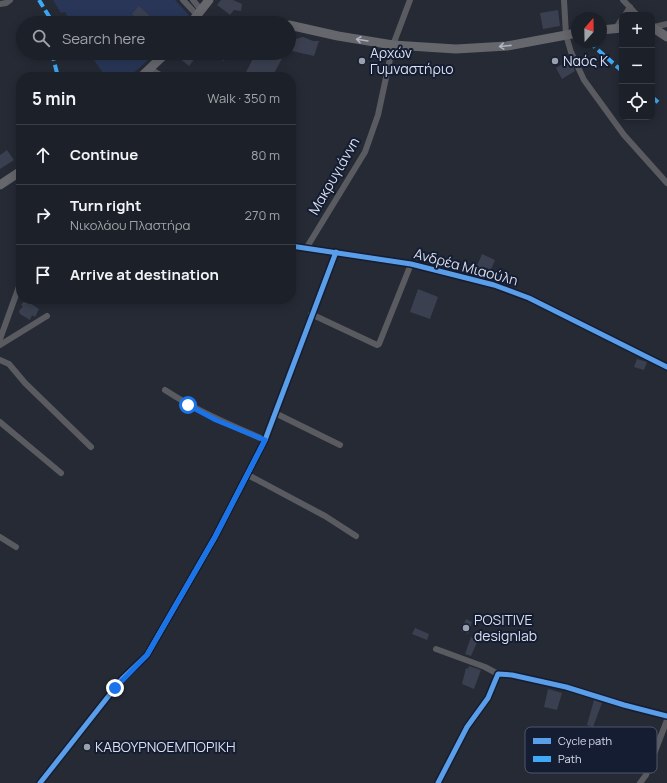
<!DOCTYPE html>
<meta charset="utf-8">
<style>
body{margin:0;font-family:Manrope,sans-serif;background:#292d34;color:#f1f3f6}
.controls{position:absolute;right:12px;top:12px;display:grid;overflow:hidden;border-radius:8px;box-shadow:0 2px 10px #0003}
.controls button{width:36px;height:36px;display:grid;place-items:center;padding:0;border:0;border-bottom:1px solid #3a3e45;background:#1c2028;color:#f1f3f6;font:20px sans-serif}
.compass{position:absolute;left:571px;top:12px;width:36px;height:36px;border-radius:50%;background:#1c2028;box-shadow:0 2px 10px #0003;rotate:20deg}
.stop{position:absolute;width:12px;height:12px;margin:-9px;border:3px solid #1a73e8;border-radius:50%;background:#fff}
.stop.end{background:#1a73e8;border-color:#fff;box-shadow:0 1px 4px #0008}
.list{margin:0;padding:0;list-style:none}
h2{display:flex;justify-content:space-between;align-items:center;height:52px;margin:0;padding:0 16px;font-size:17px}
h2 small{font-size:13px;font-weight:400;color:#a0a3a8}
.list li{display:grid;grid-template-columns:26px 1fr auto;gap:12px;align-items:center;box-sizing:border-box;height:60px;padding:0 16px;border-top:1px solid #3a3e45}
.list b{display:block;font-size:15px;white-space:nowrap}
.list p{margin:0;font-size:13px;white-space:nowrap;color:#a0a3a8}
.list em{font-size:13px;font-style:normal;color:#a0a3a8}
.icon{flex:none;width:22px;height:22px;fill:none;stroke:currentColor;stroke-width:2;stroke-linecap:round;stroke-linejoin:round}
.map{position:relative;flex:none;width:667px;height:783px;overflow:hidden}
.search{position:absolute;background:#1c2028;box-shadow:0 2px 10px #0003;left:16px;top:16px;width:280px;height:44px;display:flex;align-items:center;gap:10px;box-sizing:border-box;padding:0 14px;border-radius:22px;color:#a0a3a8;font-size:15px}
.panel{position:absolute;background:#1c2028;box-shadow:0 2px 10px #0003;left:16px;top:72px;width:280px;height:232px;border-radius:16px}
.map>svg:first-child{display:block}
.green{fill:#293657}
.building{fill:#3a4050}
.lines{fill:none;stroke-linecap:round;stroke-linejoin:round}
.street{stroke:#5a5b60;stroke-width:6}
.secondary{stroke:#65676d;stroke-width:9}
.quiet{stroke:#3fa9f5;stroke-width:4;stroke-dasharray:8 4;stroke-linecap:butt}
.cycleway-casing{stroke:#151d32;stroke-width:8}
.cycleway{stroke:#5a9eea;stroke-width:5}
.oneway{stroke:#b0b5c1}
.route{stroke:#1a73e8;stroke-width:5}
.poi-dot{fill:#9aa0ad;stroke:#151d32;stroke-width:1.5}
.labels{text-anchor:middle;stroke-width:4;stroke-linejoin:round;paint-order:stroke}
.poi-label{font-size:14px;fill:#d9dfee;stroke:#151d32;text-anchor:start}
.street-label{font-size:14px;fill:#d9dfee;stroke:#151d32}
.key{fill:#151d32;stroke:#50576a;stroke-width:1}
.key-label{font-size:11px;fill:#d9dfee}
</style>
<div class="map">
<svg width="667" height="783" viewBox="0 0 667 783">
<rect width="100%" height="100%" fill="#252a35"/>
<g class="green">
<path d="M53 0H175L189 15 181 23H72L65 12 61 13Z"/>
<path d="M89 53H156L129 77H106Z"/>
</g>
<g class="building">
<path d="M221 0H233L242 4 241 11 234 10 230 15 229 14 217 5Z"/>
<path d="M139 6 152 18 158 23H142L132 14Z"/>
<path d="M558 10 560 26 543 29 540 13Z"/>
<path d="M303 37 313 41H319L314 56 292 51 296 39Z"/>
<path d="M181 53H191L196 57 189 66 178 57Z"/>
<path d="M206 53H228L224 61Z"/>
<path d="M256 53H285L272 77H256L246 72Z"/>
<path d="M570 60 575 71 562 79 556 68Z"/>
<path d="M7 150 14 160 0 169V155Z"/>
<path d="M482 254 495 260 489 274 476 268Z"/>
<path d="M418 289 438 297 430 319 410 312Z"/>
<path d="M25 300 39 309 35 317 32 315 30 320 20 314 19 311 23 306 21 305Z"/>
<path d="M637 359 647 362 644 370 634 367Z"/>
<path d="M466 619 472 622 468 634 461 631Z"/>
<path d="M415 628 429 634 427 640 412 634Z"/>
<path d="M471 637 478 640 471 656 465 654Z"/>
<path d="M469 666 481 670 474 689 462 684 466 668 468 669Z"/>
<path d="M548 689 562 693 557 710 544 707Z"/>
<path d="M594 700 602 703 593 727 587 725Z"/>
</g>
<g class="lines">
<g class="street">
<path d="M183 0 197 15"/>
<path d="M193 0 201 10"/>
<path d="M564 0 566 35 571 52 584 80 624 135 667 183"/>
<path d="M623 0 637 15"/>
<path d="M0 4 6 3 10 0"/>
<path d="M625 15 630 7"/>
<path d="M654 27 667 24"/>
<path d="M616 28 622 19"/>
<path d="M150 69 164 77"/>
<path d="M291 246 411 264 494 285 529 298 667 367"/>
<path d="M307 247 365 152 378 115 393 45 410 0"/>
<path d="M311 314 377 345 379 344 411 264"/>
<path d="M0 339 21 281"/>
<path d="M0 345 47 316"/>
<path d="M0 360 9 364 25 383 91 447"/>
<path d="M165 390C197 411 230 425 265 440"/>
<path d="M275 413 340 445"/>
<path d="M0 422 61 473"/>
<path d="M248 475 325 516 356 536"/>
<path d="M0 537 16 547"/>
<path d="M436 649 485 667 498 674"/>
<path d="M40 783 122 679 147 655 215 537 265 440 336 252"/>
<path d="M438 783 467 727 488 698 498 674 512 675 566 687 624 705 667 716"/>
<path d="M640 783 646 775 667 720"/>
</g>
<g class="secondary">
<path d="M191 22 205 23"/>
<path d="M191 23 209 0"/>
<path d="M289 25 338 36 393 45 456 49 507 46 577 33"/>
<path d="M652 27 667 37"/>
<path d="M601 30 622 28"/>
<path d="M141 77 166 53"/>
<path d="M0 185 21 171"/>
</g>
<g class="quiet">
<path d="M39 0 53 23"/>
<path d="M589 42 622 71"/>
<path d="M52 53 58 77"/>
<path d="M652 97 661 105"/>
</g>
<g class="cycleway-casing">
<g id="cycleway">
<path d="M291 246 411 264 494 285 529 298 667 367"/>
<path d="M40 783 122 679 147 655 215 537 265 440 336 252"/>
<path d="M438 783 467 727 488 698 498 674 512 675 566 687 624 705 667 716"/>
</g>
</g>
<use href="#cycleway" class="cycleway"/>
</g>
<defs><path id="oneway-shaft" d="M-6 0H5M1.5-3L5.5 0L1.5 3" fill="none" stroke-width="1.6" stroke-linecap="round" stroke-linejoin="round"/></defs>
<g class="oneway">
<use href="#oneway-shaft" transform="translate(362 40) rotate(-171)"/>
<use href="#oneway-shaft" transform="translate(505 46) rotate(174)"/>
</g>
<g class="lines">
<path class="route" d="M115 688 147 655 215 537 265 440 216 420 188 405"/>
</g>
<g class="poi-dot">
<circle cx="362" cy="61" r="4"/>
<circle cx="555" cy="61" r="4"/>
<circle cx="466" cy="628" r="4"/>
<circle cx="87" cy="747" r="4"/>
</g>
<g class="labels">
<g class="poi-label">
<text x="370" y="58">Αρχών<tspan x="370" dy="16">Γυμναστήριο</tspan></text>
<text x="563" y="66">Ναός Κ</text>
<text x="474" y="625">POSITIVE<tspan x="474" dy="16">designlab</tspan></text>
<text x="95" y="752">ΚΑΒΟΥΡΝΟΕΜΠΟΡΙΚΗ</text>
</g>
<g class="street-label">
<text transform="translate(334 176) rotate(-60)" y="5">Μακρυγιάννη</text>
<text transform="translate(466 267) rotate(15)" y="5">Ανδρέα Μιαούλη</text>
</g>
</g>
<rect x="525" y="727" width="132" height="46" rx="6" class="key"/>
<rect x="533" y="738" width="18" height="6" fill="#5a9eea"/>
<rect x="533" y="756" width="18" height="6" fill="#3fa9f5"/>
<g class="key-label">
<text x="558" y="745">Cycle path</text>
<text x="558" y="763">Path</text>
</g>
</svg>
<div class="controls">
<button>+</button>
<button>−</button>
<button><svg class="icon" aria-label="locate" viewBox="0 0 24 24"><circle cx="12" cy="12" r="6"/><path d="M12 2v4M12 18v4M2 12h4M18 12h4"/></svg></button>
</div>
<svg class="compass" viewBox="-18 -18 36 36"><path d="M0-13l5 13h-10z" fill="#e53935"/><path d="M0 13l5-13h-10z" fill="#a0a3a8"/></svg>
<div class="stop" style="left:188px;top:405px"></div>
<div class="stop end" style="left:115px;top:688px"></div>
<div class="search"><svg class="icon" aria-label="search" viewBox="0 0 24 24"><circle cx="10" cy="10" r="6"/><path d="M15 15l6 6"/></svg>Search here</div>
<section class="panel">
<h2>5 min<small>Walk · 350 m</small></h2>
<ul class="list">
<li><svg class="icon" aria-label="ahead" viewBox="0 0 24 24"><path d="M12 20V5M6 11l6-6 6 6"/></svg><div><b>Continue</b></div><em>80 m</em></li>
<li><svg class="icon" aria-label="right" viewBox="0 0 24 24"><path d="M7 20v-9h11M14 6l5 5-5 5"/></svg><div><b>Turn right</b><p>Νικολάου Πλαστήρα</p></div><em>270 m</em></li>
<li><svg class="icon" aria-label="arrive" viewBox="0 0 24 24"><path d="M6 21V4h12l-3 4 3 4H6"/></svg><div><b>Arrive at destination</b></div></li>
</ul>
</section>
</div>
